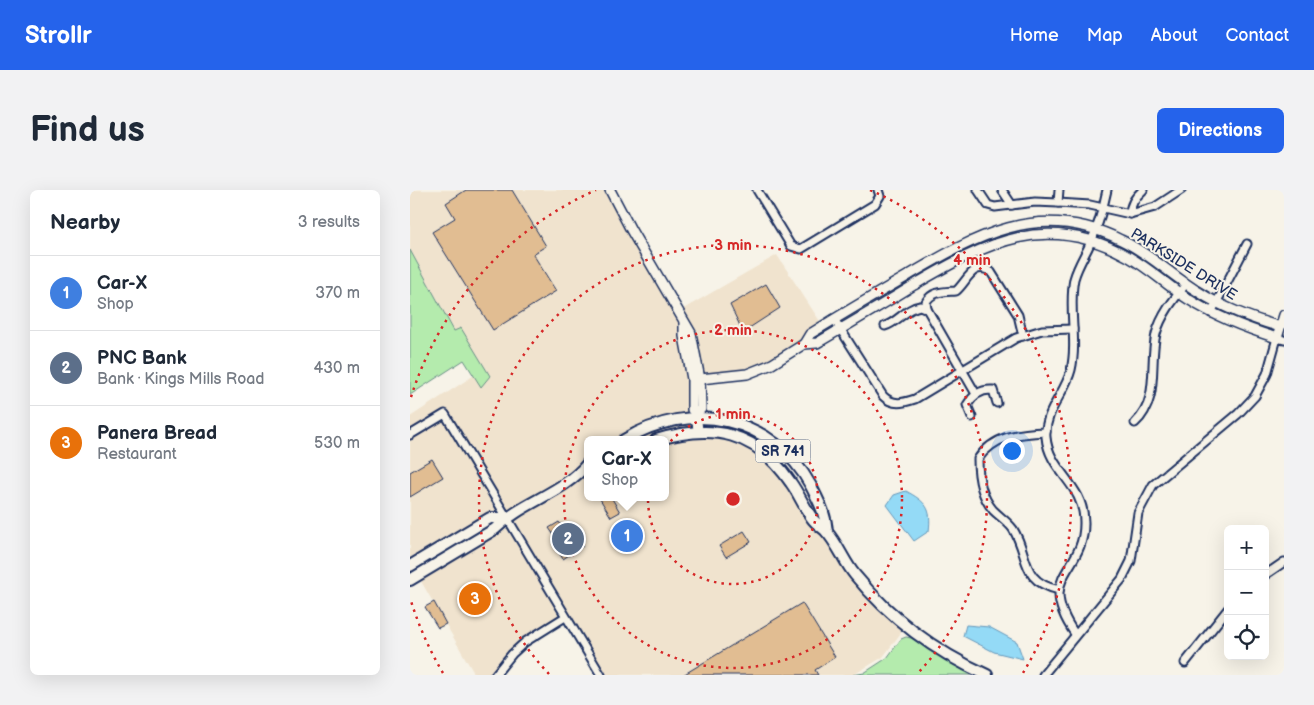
<!DOCTYPE html>
<meta charset="utf-8">
<style>
body{margin:0;font-family:"Balsamiq Sans",sans-serif;background:#f2f2f3;color:#1f2937}
.controls{position:absolute;right:15px;bottom:15px;display:grid;overflow:hidden;border-radius:8px;box-shadow:0 5px 20px #0002}
.controls button{width:45px;height:45px;display:grid;place-items:center;padding:0;border:0;border-bottom:1px solid #e0e1e3;background:#fff;color:#1f2937;font:25px sans-serif}
.you{position:absolute;left:601px;top:260px;width:18px;height:18px;margin:-12px;border:4px solid #fff;border-radius:50%;background:#1a73e8;box-shadow:0 0 0 8px #1a73e833}
.badge{display:grid;place-items:center;width:32px;height:32px;border-radius:50%;background:#2563eb;color:#fff;font-size:16px;font-weight:700}
.pin{position:absolute;translate:-50% -50%;border:2px solid #fff;box-shadow:0 1px 5px #0006}
.popup{position:absolute;left:174px;top:246px;width:85px;height:65px;box-sizing:border-box;display:grid;place-content:center;border-radius:8px;background:#fff;filter:drop-shadow(0 1px 4px #0005);font-size:16px;white-space:nowrap;color:#747a83}
.popup b{font-size:19px;color:#1f2937}
.popup::after{content:'';position:absolute;left:50%;top:100%;margin-left:-10px;border:10px solid transparent;border-top-color:#fff}
.list{margin:0;padding:0;list-style:none}
h2{display:flex;justify-content:space-between;align-items:center;height:65px;margin:0;padding:0 20px;font-size:21px}
h2 small{font-size:16px;font-weight:400;color:#747a83}
.list li{display:grid;grid-template-columns:32px 1fr auto;gap:15px;align-items:center;box-sizing:border-box;height:75px;padding:0 20px;border-top:1px solid #e0e1e3}
.list b{display:block;font-size:19px;white-space:nowrap}
.list p{margin:0;font-size:16px;white-space:nowrap;color:#747a83}
.list em{font-size:16px;font-style:normal;color:#747a83}
.icon{flex:none;width:28px;height:28px;fill:none;stroke:currentColor;stroke-width:2;stroke-linecap:round;stroke-linejoin:round}
.map{position:relative;flex:none;width:874px;height:485px;overflow:hidden;border-radius:8px}
header{display:flex;align-items:center;gap:30px;box-sizing:border-box;height:70px;padding:0 25px;background:#2563eb;color:#fff}
header strong{font-size:24px}
nav{display:flex;gap:28px;margin-inline-start:auto;font-size:18px}
.intro{display:flex;align-items:center;justify-content:space-between;box-sizing:border-box;height:120px;padding:0 30px}
h1{margin:0;font-size:35px}
.button{padding:12px 22px;border-radius:8px;background:#2563eb;color:#fff;font-size:18px;font-weight:700}
main{display:flex;gap:30px;padding:0 30px}
aside{flex:1;background:#fff;border-radius:8px;box-shadow:0 5px 20px #0002}
.map>svg:first-child{display:block}
.built{fill:#f0e3ce;fill-rule:evenodd}
.green{fill:#b4ebad;stroke:#688d86}
.water{fill:#94daf6;stroke:#6496b9}
.building{fill:#e1bd92;stroke:#1b2f5e}
.lines{fill:none;stroke-linecap:round;stroke-linejoin:round}
.minor-casing{stroke:#1b2f5e;stroke-width:11}
.tertiary-casing{stroke:#1b2f5e;stroke-width:12}
.primary-casing{stroke:#1b2f5e;stroke-width:14}
.minor{stroke:#f7f3e8;stroke-width:7}
.tertiary{stroke:#f7f3e8;stroke-width:9}
.primary{stroke:#f7f3e8;stroke-width:10}
.ring{fill:none;stroke:#d62828;stroke-width:2.5;stroke-dasharray:2.5 5}
.labels{text-anchor:middle;stroke-width:4;stroke-linejoin:round;paint-order:stroke}
.shield{fill:#f7f3e8;stroke:#5d6a87;stroke-width:1}
.shield-label{font-size:14px;font-weight:bold;fill:#1b2f5e}
.street-label{font-size:15px;fill:#1b2f5e;stroke:#f7f3e8}
.centre{fill:#d62828;stroke:#f7f3e8;stroke-width:2.5}
.ring-label{font-size:15px;text-anchor:middle;font-weight:bold;fill:#d62828;stroke:#f7f3e8;stroke-width:4;stroke-linejoin:round;paint-order:stroke}
</style>
<header>
<strong>Strollr</strong>
<nav><a>Home</a><a>Map</a><a>About</a><a>Contact</a></nav>
</header>
<div class="intro"><h1>Find us</h1><a class="button">Directions</a></div>
<main>
<aside>
<h2>Nearby<small>3 results</small></h2>
<ul class="list">
<li><span class="badge" style="background:#3f7fe0">1</span><div><b>Car-X</b><p>Shop</p></div><em>370 m</em></li>
<li><span class="badge" style="background:#5c6f8a">2</span><div><b>PNC Bank</b><p>Bank · Kings Mills Road</p></div><em>430 m</em></li>
<li><span class="badge" style="background:#e8710a">3</span><div><b>Panera Bread</b><p>Restaurant</p></div><em>530 m</em></li>
</ul>
</aside>
<div class="map">
<svg width="874" height="485" viewBox="0 0 874 485">
<rect width="100%" height="100%" fill="#f7f3e8"/>
<filter id="ink" filterUnits="userSpaceOnUse"><feTurbulence type="fractalNoise" baseFrequency=".02" numOctaves="2"/><feDisplacementMap in="SourceGraphic" scale="10" xChannelSelector="R" yChannelSelector="G"/><feConvolveMatrix kernelMatrix="1 2 1 2 8 2 1 2 1" color-interpolation-filters="sRGB"/></filter>
<g filter="url(#ink)">
<path class="built" d="M0 0H200L268 122 367 65 413 136 337 184 282 189 288 240 303 242 355 263 433 368 496 436 473 467 443 485H191L155 427 80 485H65L8 386 96 328H80L0 376V227L69 182 56 163 0 60ZM178 250H256V307H178Z"/>
<g class="green">
<path d="M0 60 44 141 51 138 80 186 71 197 54 170 0 205Z"/>
<path d="M496 447 501 448 566 485H443L454 483 477 468 491 449Z"/>
</g>
<g class="water">
<path d="M496 301C516 312 522 318 519 341L504 351 477 315 484 305Z"/>
<path d="M556 435 579 437 607 452 613 469 584 462 553 446Z"/>
</g>
<g class="building">
<path d="M56 0H102L136 56 123 64 146 101 83 140 22 42 45 28 36 13Z"/>
<path d="M356 94 370 118 333 142 320 115Z"/>
<path d="M22 269 33 287 0 307V282Z"/>
<path d="M193 307H201L210 322 201 327 190 309Z"/>
<path d="M149 332 158 346 164 342 173 356 153 369 144 355 148 351 139 338Z"/>
<path d="M223 332 234 347 210 360 201 345Z"/>
<path d="M334 341 341 352 316 367 309 356Z"/>
<path d="M69 395 80 415 62 425 60 421 58 422 50 406Z"/>
<path d="M24 412 36 434 28 438 15 417Z"/>
<path d="M392 413 425 467 405 480 408 485H273Z"/>
</g>
<g class="lines">
<g class="minor-casing">
<g id="minor">
<path d="M347 0 381 56 391 59 465 14 470 6 468 0"/>
<path d="M568 0 578 15 585 17 625 12 648 13 680 15 720 24 745 17 771 0"/>
<path d="M592 0 602 15"/>
<path d="M648 13 649 0"/>
<path d="M720 24C720 14 725 7 733 0"/>
<path d="M517 119 516 112C522 101 534 102 546 101 557 92 563 70 581 82L608 125 613 146"/>
<path d="M801 123 837 54"/>
<path d="M424 129 473 206C483 216 493 213 505 209L606 148 632 140 663 139"/>
<path d="M475 136C488 132 496 118 510 116L517 119 566 204"/>
<path d="M562 227 557 215C563 205 571 199 583 200L587 213"/>
<path d="M725 233C750 210 739 174 746 144 751 125 764 109 776 94"/>
<path d="M636 242C611 243 584 245 568 269 568 287 571 306 583 320 590 327 597 331 603 339 620 366 609 391 649 400"/>
<path d="M0 245 35 224 191 485"/>
<path d="M855 385 874 372"/>
<path d="M665 444C624 384 675 383 674 332 674 294 639 282 636 247 634 221 655 204 661 180 668 150 658 119 664 89 667 78 673 68 678 58 687 40 693 19 697 0"/>
<path d="M775 473 818 419"/>
<path d="M85 485 102 464 115 452 155 427"/>
<path d="M633 485 712 389 721 371 728 323 743 295 828 224 845 206 857 184 867 148 874 150"/>
</g>
</g>
<g class="tertiary-casing">
<g id="tertiary">
<path d="M200 0 221 40 281 143 290 189 291 219 286 223"/>
<path d="M274 133V146L282 189V220L286 223 288 240"/>
<path d="M394 154 400 144C431 125 463 106 494 88 565 46 629 9 711 50 739 63 761 85 787 101 813 118 841 128 870 137"/>
<path d="M290 189 337 184 362 174 394 154 407 153C439 134 472 115 504 95 577 52 637 21 719 67 740 79 758 96 778 109 806 127 835 138 867 148L874 125"/>
</g>
</g>
<g class="primary-casing">
<g id="primary">
<path d="M214 250C281 209 363 226 401 296 409 312 416 324 417 342"/>
<path d="M246 250C303 233 346 241 381 293 389 304 394 317 402 328 406 334 412 337 416 341 428 354 434 372 445 385 481 429 526 462 577 485"/>
<path d="M0 376 80 328H97"/>
<path d="M0 390 85 339C112 312 154 303 178 273"/>
</g>
</g>
<use href="#minor" class="minor"/>
<use href="#tertiary" class="tertiary"/>
<use href="#primary" class="primary"/>
</g>
</g>
<g class="ring">
<circle cx="323" cy="309" r="85"/>
<circle cx="323" cy="309" r="169"/>
<path d="M139 484A254 254 0 1 1 507 484"/>
<path d="M33 483A338 338 0 0 1 1 411M1 207A338 338 0 0 1 186 0M460 0A338 338 0 0 1 613 483"/>
</g>
<g class="labels">
<rect class="shield" x="345.5" y="249.5" width="55" height="23" rx="4"/>
<g class="shield-label">
<text x="373" y="266">SR 741</text>
</g>
<g class="street-label">
<text transform="translate(774 74) rotate(32)" y="5">PARKSIDE DRIVE</text>
</g>
</g>
<circle cx="323" cy="309" r="8" class="centre"/>
<g class="ring-label">
<text x="323" y="60">3 min</text>
<text x="562" y="75">4 min</text>
<text x="323" y="145">2 min</text>
<text x="323" y="229">1 min</text>
</g>
</svg>
<div class="controls">
<button>+</button>
<button>−</button>
<button><svg class="icon" aria-label="locate" viewBox="0 0 24 24"><circle cx="12" cy="12" r="6"/><path d="M12 2v4M12 18v4M2 12h4M18 12h4"/></svg></button>
</div>
<div class="you"></div>
<div class="pin badge" style="left:217px;top:346px;background:#3f7fe0">1</div>
<div class="popup"><b>Car-X</b>Shop</div>
<div class="pin badge" style="left:158px;top:349px;background:#5c6f8a">2</div>
<div class="pin badge" style="left:65px;top:409px;background:#e8710a">3</div>
</div>
</main>
